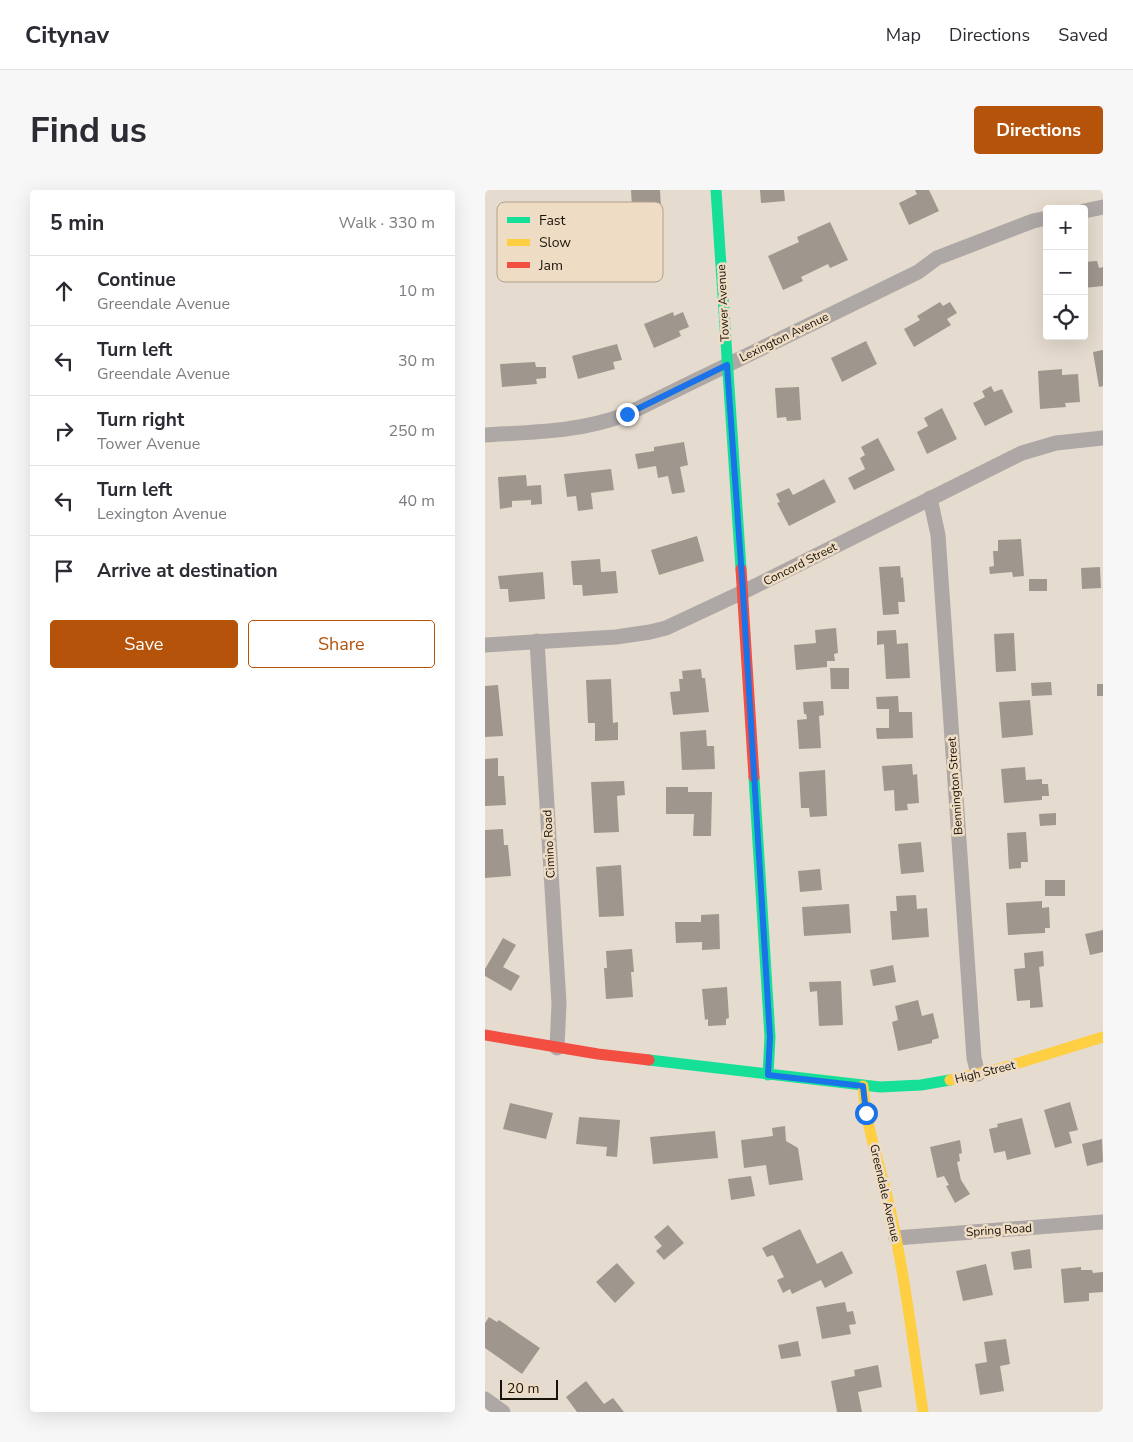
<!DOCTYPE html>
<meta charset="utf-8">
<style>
body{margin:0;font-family:"Nunito Sans",sans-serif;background:#f7f7f7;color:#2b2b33}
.controls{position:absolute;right:15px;top:15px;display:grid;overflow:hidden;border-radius:5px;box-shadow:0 5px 20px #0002}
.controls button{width:45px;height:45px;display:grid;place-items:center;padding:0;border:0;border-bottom:1px solid #e1e1e2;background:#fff;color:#2b2b33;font:25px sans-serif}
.scale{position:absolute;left:15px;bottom:12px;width:58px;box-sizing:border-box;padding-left:5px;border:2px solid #19130a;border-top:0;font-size:14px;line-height:18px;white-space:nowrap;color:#19130a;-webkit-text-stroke:4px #efdcc4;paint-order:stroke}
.stop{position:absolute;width:15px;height:15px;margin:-11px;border:4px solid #1a73e8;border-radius:50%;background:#fff}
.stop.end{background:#1a73e8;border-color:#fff;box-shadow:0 1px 5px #0008}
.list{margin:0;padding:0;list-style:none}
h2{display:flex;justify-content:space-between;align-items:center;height:65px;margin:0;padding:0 20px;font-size:21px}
h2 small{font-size:16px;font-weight:400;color:#7c7c81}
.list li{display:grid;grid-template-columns:32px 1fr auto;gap:15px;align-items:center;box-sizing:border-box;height:70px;padding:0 20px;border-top:1px solid #e1e1e2}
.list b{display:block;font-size:19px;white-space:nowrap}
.list p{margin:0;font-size:16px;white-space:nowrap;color:#7c7c81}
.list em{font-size:16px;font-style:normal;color:#7c7c81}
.actions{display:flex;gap:10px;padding:15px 20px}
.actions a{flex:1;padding:11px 0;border:1px solid #b45309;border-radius:5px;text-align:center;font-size:18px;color:#b45309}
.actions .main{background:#b45309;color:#fff}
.icon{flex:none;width:28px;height:28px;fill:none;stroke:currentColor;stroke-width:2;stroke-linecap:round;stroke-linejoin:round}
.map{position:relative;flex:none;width:618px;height:1222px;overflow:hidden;border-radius:5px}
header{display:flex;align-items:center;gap:30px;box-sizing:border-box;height:70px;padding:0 25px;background:#fff;border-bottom:1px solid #e1e1e2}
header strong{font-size:24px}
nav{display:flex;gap:28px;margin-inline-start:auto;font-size:18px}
.intro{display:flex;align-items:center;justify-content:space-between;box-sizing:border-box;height:120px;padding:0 30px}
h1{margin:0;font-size:35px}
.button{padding:12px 22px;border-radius:5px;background:#b45309;color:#fff;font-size:18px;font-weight:700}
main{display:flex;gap:30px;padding:0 30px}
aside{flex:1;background:#fff;border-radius:5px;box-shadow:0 5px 20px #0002}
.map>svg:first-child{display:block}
.building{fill:#9f978e}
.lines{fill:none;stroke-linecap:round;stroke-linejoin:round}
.street{stroke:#ada7a5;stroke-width:15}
.fast{stroke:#16e098;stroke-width:11}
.slow{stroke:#ffcf43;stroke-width:11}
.jam{stroke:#f24e42;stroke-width:11}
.route{stroke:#1a73e8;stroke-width:6}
.labels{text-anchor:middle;stroke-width:5;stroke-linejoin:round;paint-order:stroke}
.street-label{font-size:12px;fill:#19130a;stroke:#efdcc4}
.key{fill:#efdcc4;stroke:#afa08c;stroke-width:1}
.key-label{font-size:14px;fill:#19130a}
</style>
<header>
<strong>Citynav</strong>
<nav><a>Map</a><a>Directions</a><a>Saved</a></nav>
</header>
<div class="intro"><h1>Find us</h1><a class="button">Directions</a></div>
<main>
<aside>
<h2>5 min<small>Walk · 330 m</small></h2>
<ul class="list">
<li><svg class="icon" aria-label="ahead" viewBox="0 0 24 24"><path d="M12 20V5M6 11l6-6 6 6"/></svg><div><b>Continue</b><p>Greendale Avenue</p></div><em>10 m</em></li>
<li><svg class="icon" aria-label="left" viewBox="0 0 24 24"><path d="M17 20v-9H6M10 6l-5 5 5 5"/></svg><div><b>Turn left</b><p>Greendale Avenue</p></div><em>30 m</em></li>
<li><svg class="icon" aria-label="right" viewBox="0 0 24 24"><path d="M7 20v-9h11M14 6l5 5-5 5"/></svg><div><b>Turn right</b><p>Tower Avenue</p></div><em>250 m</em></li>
<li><svg class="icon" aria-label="left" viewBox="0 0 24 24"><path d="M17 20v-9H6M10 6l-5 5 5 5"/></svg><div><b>Turn left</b><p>Lexington Avenue</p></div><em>40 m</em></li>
<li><svg class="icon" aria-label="arrive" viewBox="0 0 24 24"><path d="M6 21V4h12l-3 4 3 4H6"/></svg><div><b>Arrive at destination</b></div></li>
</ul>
<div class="actions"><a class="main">Save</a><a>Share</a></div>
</aside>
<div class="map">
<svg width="618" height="1222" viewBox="0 0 618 1222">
<rect width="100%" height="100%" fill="#e5dbce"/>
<g class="building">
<path d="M146 0H175L176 18 171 19 172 33 148 35Z"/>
<path d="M275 0H299L300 11 276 13Z"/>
<path d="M430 0H444L454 21 424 35 414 13 432 4Z"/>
<path d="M345 32 363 70 345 78 343 74 316 87 318 91 298 100 283 66 314 52 312 47Z"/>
<path d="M612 71 614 78 618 77V96L599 98V72Z"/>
<path d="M455 112 458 116 465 112 472 123 462 129 466 135 429 157 419 139 435 130 432 126Z"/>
<path d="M188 122 189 126 198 122 204 137 194 141 196 146 169 158 159 134Z"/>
<path d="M381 151 392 174 357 192 346 168Z"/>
<path d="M132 154 137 170 128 172 130 179 93 189 87 166Z"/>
<path d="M618 160V196L614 197 608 162Z"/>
<path d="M50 172 51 177H61V188L51 189 52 194 17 197 15 174Z"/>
<path d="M577 179V185L593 184 595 212 580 213 581 217 555 219 553 181Z"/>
<path d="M506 196 509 202 517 199 528 222 500 236 488 213 500 207 497 201Z"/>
<path d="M314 197 316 230 302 231 301 227 292 228 290 198Z"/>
<path d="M457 218 472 249 442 264 432 242 443 236 439 228Z"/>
<path d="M393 248 410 280 369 300 363 288 380 279 375 268 380 265 376 257Z"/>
<path d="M199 252 203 275 195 277 200 302 187 304 183 286 173 288 171 276 153 279 150 264 169 261V257Z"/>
<path d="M126 279 129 300 106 303 108 319 93 321 91 306 82 307 79 284Z"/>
<path d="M41 285 42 296 56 295 57 314 46 315V310L27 311V317L15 319 13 287Z"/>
<path d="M339 289 351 312 304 336 292 313 295 312 291 304 304 298 308 305Z"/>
<path d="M212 346 219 371 174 385 166 360Z"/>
<path d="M536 349 539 386 528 387 527 382 505 384 504 377 509 376 508 361H513V350Z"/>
<path d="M115 369 116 382 131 381 133 403 98 406 97 395H88L86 371Z"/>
<path d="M415 376 416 388 418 387 420 412H413L414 424 398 425 394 377Z"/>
<path d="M615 377 616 398 597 399 596 378Z"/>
<path d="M58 382 60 409 24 412 23 399H15L13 386Z"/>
<rect x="544" y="389" width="18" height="12"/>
<path d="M351 438 353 463 349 464 350 471H342V477L311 480 309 455 331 453 330 440Z"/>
<path d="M411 440 412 454 423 453 425 488 401 489 399 454 392 455V441Z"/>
<path d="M529 443 531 481 511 482 509 444Z"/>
<path d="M345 478H364V499H346Z"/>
<path d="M216 479 217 488H220L224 522 188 525 185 502 195 501 194 489H198L197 481Z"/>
<path d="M126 489 128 533 133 532V550L110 551V533H103L101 490Z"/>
<path d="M566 492 567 505 547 506 546 493Z"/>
<rect x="612" y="494" width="6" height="12"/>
<path d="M13 495 18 546 0 547V496Z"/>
<path d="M413 506 414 522H427L428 548 392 549 391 538H404V519H392L391 507Z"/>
<path d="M545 510 548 545 517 548 514 512Z"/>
<path d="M338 511 339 525 334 526 336 558 314 559 312 530 322 529 321 524H319L318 512Z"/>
<path d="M221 540 222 556H229L230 579 197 580 195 542Z"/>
<path d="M13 568V586H19L21 615 0 616V569Z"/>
<path d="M427 574 428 585 432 584 434 613 422 614 423 620 410 621 409 600 399 601 397 576Z"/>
<path d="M540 577 541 590 557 589V594H563L564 606H557V610L519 613 516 579Z"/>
<path d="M340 580 342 626 325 627 324 618H316L314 582Z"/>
<path d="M139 591 140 605 132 606 134 642 109 643 106 592Z"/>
<path d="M181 597H203V602H227L226 646H208L209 624H181Z"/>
<path d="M571 623V635L555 636 554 624Z"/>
<path d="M18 639 19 655H23L26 686 0 688V640Z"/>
<path d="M541 642 543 672H536V678L524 679 522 643Z"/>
<path d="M436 652 439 682 416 684 413 654Z"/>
<path d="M136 675 139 726 114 727 111 677Z"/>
<path d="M335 679 337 700 315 702 313 681Z"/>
<rect x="560" y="690" width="20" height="16"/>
<path d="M431 705 432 719 442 718 444 747 407 750 405 721H412L411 706Z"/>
<path d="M557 711V718L564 717 565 738H560V743L523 745 521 713Z"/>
<path d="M364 714 366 743 319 746 317 717Z"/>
<path d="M234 724 235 759 217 760V752L191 753 190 732H216V725Z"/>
<path d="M618 740V762L605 765 600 744Z"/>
<path d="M18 748 31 755 18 777 35 786 26 801 0 786V779Z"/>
<path d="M147 759 149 782H146L148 807 121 809 119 778H122L121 761Z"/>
<path d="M558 761 559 776 554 777 558 817 545 818V810L532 811 529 779 540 778 539 763Z"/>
<path d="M408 775 411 792 388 796 385 780Z"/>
<path d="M356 791 358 835 334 836 332 801 325 802 324 792Z"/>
<path d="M242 797 244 828 241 829V835L223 836V829L220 830 217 799Z"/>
<path d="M433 810 437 826 448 823 454 848 447 850V853L413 861 407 832 413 830 410 816Z"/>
<path d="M585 912 593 940 584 942 587 953 570 958 559 920Z"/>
<path d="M25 913 68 923 61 949 18 939Z"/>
<path d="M94 927 135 930 132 967 121 966 122 957 91 954Z"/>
<path d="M537 928 546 964 522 970 520 961 509 963 504 939 513 937 512 934Z"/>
<path d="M300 936 301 951 313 958 318 990 284 995 281 975 259 978 256 950 288 946 287 938Z"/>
<path d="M230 941 233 968 168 974 165 947Z"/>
<path d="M617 949 618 972 602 976 597 954Z"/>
<path d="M475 950 477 963 474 964 475 971 472 972 476 990 485 1004 470 1013 461 996 464 995 459 986 452 988 445 957Z"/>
<path d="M266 986 270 1006 246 1010 243 989Z"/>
<path d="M183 1035 199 1053 179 1070 171 1061 177 1056 169 1047Z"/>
<path d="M315 1039 332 1074 357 1061 368 1083 340 1098 336 1090 307 1104 305 1099 298 1103 292 1090 299 1087 288 1065 282 1067 277 1058Z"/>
<path d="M545 1059 547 1078 529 1080 526 1062Z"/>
<path d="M132 1073 150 1093 130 1113 111 1092Z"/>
<path d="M501 1074 508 1105 478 1111 471 1081Z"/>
<path d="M596 1077V1080H607L608 1083 618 1082V1102L604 1103V1111L579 1113 576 1079Z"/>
<path d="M360 1112 362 1122 368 1121 371 1134 364 1135 366 1144 337 1149 331 1117Z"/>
<path d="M4 1127 12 1132 14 1130 55 1158 37 1184 0 1158V1133Z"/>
<path d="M521 1149 525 1174 515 1176 519 1201 495 1205 490 1174 502 1172 499 1152Z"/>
<path d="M313 1151 316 1166 296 1169 293 1155Z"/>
<path d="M393 1175 397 1197 373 1202 377 1222H352L346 1191 370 1186 369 1180Z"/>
<path d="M101 1191 119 1214 128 1208 139 1222H92L81 1207Z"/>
</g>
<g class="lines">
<g class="street">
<path d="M599 21 618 17"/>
<path d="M0 245C48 242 96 242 142 224L433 82 452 68 548 31 562 28"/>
<path d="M445 308 453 345 489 868 493 884"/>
<path d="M52 451 74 813 72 858"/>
<path d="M0 455 131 447 165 442 181 438 258 402 537 263 571 253 618 248"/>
<path d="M411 1048 618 1032"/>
<path d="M0 1209 18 1222"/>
</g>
<g class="fast">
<path d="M231 0 256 379"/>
<path d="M269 587 285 847 283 885"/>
<path d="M164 870 395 897 436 895 465 890"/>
</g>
<g class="slow">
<path d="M465 890 517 878 618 847"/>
<path d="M378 896C381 939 396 977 405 1019 420 1086 428 1154 438 1222"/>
</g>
<g class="jam">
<path d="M256 379 269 587"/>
<path d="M0 845 113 864 164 870"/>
</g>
</g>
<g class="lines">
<path class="route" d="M142 224 242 175 258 402 285 847 283 885 378 896 381 923"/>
</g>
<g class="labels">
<g class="street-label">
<text transform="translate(238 113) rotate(-93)" y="4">Tower Avenue</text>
<text transform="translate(299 147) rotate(-26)" y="4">Lexington Avenue</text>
<text transform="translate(315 374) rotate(-27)" y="4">Concord Street</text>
<text transform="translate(470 596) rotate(-94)" y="4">Bennington Street</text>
<text transform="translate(64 654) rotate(-93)" y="4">Cimino Road</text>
<text transform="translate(500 882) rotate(-14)" y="4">High Street</text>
<text transform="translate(400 1003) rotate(77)" y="4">Greendale Avenue</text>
<text transform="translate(514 1040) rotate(-4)" y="4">Spring Road</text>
</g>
</g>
<rect x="12" y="12" width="166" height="80" rx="8" class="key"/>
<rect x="22" y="27" width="23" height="6" fill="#16e098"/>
<rect x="22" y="49" width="23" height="7" fill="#ffcf43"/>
<rect x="22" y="72" width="23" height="6" fill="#f24e42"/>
<g class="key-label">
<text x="54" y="35">Fast</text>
<text x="54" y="57">Slow</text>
<text x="54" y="80">Jam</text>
</g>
</svg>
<div class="controls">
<button>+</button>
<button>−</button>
<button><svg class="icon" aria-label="locate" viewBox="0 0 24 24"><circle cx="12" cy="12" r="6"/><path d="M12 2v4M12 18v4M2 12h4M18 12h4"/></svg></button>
</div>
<div class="scale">20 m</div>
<div class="stop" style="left:381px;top:923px"></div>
<div class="stop end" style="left:142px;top:224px"></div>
</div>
</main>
